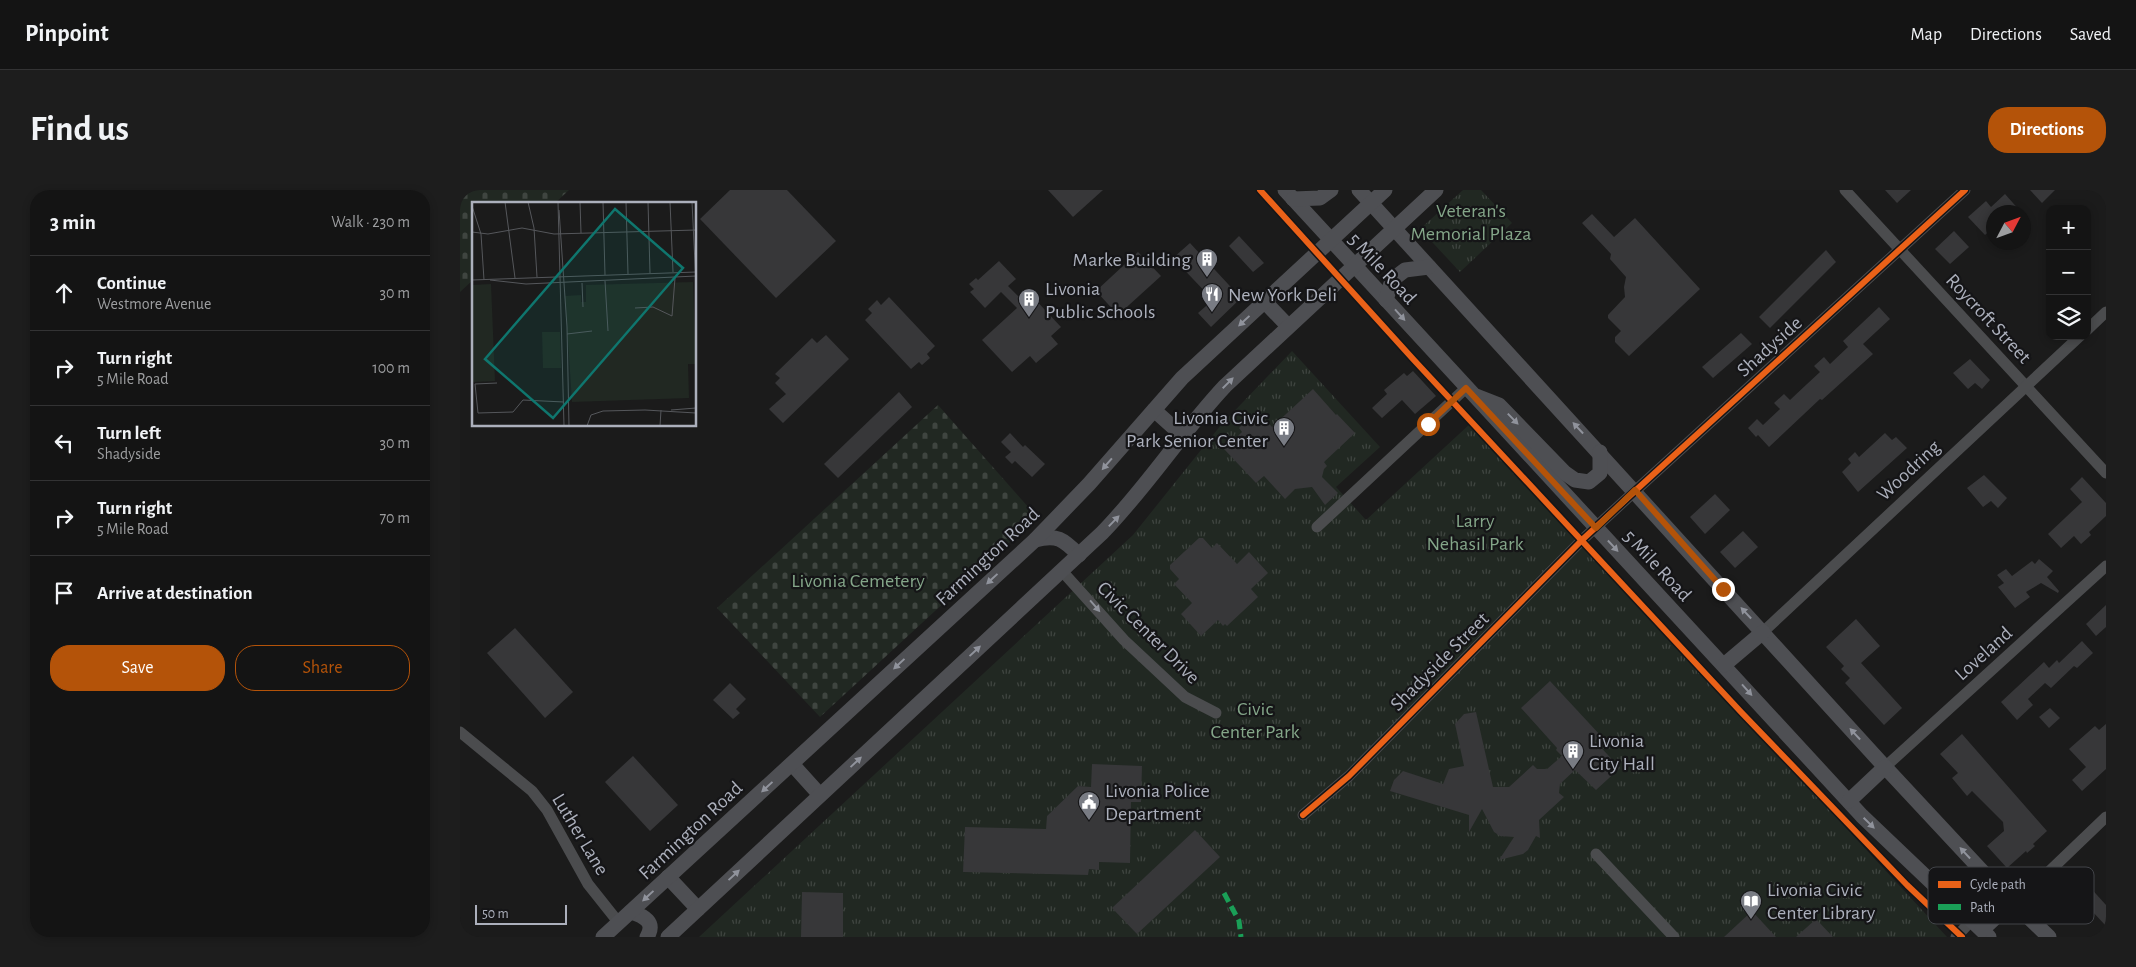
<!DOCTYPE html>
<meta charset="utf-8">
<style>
body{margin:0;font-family:"Alegreya Sans",sans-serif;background:#1d1d1d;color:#f1f3f6}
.controls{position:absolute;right:15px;top:15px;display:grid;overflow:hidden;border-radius:10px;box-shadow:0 2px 8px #0003}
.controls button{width:45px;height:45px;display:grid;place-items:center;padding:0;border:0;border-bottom:1px solid #333334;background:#141414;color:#f1f3f6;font:25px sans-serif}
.compass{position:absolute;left:1526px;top:15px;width:45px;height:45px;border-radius:50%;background:#141414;box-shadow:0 2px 8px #0003;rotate:49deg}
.scale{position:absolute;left:15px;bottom:12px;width:92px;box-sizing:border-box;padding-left:5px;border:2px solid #acb0bc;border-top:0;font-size:14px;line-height:18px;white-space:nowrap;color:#acb0bc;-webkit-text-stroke:4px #151517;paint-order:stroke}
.stop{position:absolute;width:15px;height:15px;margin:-11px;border:4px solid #b45309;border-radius:50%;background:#fff}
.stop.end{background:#b45309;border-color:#fff;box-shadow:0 1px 5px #0008}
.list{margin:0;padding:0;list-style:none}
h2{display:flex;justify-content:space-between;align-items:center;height:65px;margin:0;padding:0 20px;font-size:21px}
h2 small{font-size:16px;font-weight:400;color:#9d9ea0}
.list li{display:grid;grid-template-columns:32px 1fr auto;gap:15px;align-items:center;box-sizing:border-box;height:75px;padding:0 20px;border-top:1px solid #333334}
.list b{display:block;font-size:19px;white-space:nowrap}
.list p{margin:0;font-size:16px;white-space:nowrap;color:#9d9ea0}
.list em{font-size:16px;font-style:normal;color:#9d9ea0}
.actions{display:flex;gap:10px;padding:15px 20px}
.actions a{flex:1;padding:11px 0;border:1px solid #b45309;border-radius:20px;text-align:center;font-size:18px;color:#b45309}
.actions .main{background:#b45309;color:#fff}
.icon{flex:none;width:28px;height:28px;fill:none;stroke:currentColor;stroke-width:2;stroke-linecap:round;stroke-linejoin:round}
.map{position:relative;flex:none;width:1646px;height:747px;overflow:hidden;border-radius:20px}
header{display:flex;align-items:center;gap:30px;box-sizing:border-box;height:70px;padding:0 25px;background:#141414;border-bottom:1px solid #333334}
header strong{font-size:24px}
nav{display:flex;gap:28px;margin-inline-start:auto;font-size:18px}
.intro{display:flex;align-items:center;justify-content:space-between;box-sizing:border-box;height:120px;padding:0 30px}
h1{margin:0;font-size:35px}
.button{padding:12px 22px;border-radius:20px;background:#b45309;color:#fff;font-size:18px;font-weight:700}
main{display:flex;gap:30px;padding:0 30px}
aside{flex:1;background:#141414;border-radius:20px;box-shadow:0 2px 8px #0003}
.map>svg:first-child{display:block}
.cemetery{fill:url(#cemetery-stones)}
.park{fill:url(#park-tufts)}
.building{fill:#373739}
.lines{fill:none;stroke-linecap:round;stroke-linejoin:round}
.street{stroke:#4b4c4e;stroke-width:11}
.secondary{stroke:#4e4f53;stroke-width:15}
.quiet{stroke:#1a9f57;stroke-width:5;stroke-dasharray:10 5;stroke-linecap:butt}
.cycleway-casing{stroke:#151517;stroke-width:9}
.cycleway{stroke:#ea6118;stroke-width:6}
.oneway{fill:#90939c}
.oneway2{fill:#8f929b}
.route{stroke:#b45309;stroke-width:6}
.labels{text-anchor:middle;stroke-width:4.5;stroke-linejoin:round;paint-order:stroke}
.park-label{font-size:20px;fill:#84a689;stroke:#151517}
.poi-label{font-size:20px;fill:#acb0bc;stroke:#151517;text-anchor:start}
.street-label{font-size:20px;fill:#acb0bc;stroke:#151517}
.inset-road{fill:none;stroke:#55575b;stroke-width:1}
.view{fill:#0f766e;fill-opacity:0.15;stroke:#0f766e;stroke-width:2.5}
.inset-edge{fill:none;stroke:#acb0bc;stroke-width:2.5}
.key{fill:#151517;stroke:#424449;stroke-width:1}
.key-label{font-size:14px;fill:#acb0bc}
</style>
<header>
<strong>Pinpoint</strong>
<nav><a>Map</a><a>Directions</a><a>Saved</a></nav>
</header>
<div class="intro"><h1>Find us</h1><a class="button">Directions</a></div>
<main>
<aside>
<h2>3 min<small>Walk · 230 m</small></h2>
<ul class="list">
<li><svg class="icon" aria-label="ahead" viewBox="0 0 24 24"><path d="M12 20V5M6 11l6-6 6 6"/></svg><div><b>Continue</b><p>Westmore Avenue</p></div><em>30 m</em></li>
<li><svg class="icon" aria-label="right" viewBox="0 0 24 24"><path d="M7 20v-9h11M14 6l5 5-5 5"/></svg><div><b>Turn right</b><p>5 Mile Road</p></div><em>100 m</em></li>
<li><svg class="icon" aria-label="left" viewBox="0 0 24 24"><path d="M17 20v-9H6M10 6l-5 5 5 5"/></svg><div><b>Turn left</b><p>Shadyside</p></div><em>30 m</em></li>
<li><svg class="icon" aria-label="right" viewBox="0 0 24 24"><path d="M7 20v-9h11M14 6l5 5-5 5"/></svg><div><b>Turn right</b><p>5 Mile Road</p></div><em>70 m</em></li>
<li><svg class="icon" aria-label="arrive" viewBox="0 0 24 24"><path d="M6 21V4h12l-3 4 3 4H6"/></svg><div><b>Arrive at destination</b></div></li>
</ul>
<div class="actions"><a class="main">Save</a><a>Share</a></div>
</aside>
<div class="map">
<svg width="1646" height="747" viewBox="0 0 1646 747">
<defs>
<pattern id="cemetery-stones" width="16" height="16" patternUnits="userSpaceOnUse" patternTransform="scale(1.25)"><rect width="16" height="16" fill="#212822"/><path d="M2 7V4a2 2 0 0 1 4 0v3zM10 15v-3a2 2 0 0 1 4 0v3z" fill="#3f4540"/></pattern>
<pattern id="park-tufts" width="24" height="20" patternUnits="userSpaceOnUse" patternTransform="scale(1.25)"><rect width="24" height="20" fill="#212822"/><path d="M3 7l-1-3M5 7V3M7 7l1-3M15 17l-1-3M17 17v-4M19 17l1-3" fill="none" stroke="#3f4540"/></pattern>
</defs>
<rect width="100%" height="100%" fill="#1b1b1b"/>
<g class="cemetery">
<path d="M0 0H109L94 14H14V89L0 102Z"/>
<path d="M478 215 577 327 360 527 257 418Z"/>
</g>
<g class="park">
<path d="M1003 0H1021L1052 33 1000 82 960 39Z"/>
<path d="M832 161 920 257 876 297 906 330 1011 233 1487 747H239L673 345 761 235Z"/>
</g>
<g class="building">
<path d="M270 0H327L376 51 316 108 240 29Z"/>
<path d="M588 0H643L613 27Z"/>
<path d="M1425 0H1451L1437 13Z"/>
<path d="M1570 0H1595L1582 13Z"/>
<path d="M1545 4 1561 22H1534V37L1525 45 1508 27 1526 11 1531 17Z"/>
<path d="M1132 24 1154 47 1175 28 1240 99 1169 166 1155 152V147L1161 141 1148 128V125L1165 107 1164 97 1166 87 1150 69 1151 64 1122 33Z"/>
<path d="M1494 41 1509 57 1490 74 1475 59Z"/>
<path d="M779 46 804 73 793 82 769 56Z"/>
<path d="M730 53 781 108 751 137 738 123 753 110 713 68Z"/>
<path d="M1366 60 1376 72 1310 138 1299 127Z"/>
<path d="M678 62 701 86 658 125 636 101Z"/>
<path d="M539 71 556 89 548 96 564 112 571 105 601 137 591 146 598 154 576 173 570 166 552 182 522 150 557 118 541 102 525 118 510 102 514 99 509 94 516 88 518 90Z"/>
<path d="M429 107 475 156 467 164 470 168 462 175 459 172 451 179 405 130 412 123 408 119 417 110 421 115Z"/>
<path d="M1419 117 1430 129 1403 154 1413 164 1362 210 1360 209 1309 257 1298 245 1296 247 1288 238 1297 229 1303 235 1320 219 1314 213 1324 204 1330 210 1347 194 1360 182 1354 176 1364 167 1370 174 1388 157 1383 151Z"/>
<path d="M1281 143 1292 154 1253 188 1242 177Z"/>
<path d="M366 145 389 169 323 233 309 219 326 204 315 193 320 188 315 184 352 148 357 153Z"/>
<path d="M1510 169 1530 190 1522 199 1515 193 1508 199 1493 183Z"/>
<path d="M953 181 976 206 955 224 942 210 922 228 912 218 927 204 924 200 944 183 947 186Z"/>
<path d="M853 199 876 225 877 224 895 243 864 272 867 276 864 279 862 287 878 303 865 315 852 297 835 299 825 309 804 286 796 293 764 259 782 242 779 238 797 220 812 237Z"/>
<path d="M439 202 452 217 378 288 364 274Z"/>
<path d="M550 243 563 257 565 255 585 274 572 287 555 271 552 274 545 267 551 262 541 252Z"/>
<path d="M1425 243 1432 250 1436 247 1447 258 1398 302 1382 282 1391 273 1388 269 1395 262 1399 267Z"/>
<path d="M1524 285 1547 308 1538 318 1531 311 1523 317 1507 298Z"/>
<path d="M1622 287 1646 313V326L1629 342 1631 345 1621 354 1614 346 1601 358 1588 344 1622 312 1610 299Z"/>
<path d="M1255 304 1270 320 1245 344 1230 327Z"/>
<path d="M1283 341 1298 357 1275 378 1260 362Z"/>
<path d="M739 348H743L752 358 757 353 777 374 789 362 808 383 791 399 798 407 767 436 765 434 763 436 758 430 741 446 721 424 732 413 714 394 719 389 710 379V375Z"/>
<path d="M1579 369 1593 381 1587 387 1599 401 1598 403 1581 393 1566 402 1570 407 1555 418 1538 397 1544 393 1537 385 1546 379 1552 386 1572 371 1575 374Z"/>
<path d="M1646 415V437L1636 446 1626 434Z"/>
<path d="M1396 429 1420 456 1401 473 1442 518 1424 535 1385 493 1390 488 1381 479 1384 476 1366 457Z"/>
<path d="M55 438 113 502 85 528 27 463Z"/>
<path d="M1622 451 1633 463 1617 478 1614 476 1591 498 1585 493 1568 509 1573 515 1557 530 1541 512 1584 472 1589 478 1597 470 1599 473Z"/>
<path d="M1090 491 1141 546 1135 551 1160 578 1136 600 1115 580 1100 594 1099 603 1104 607 1079 630 1080 648 1076 646 1068 660 1063 664 1039 670 1054 647 1040 646 1034 642 1022 619 1009 642V625L930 601 934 590 943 581 983 594 989 579 1004 576 995 534 1004 524 1016 522 1033 597H1049L1073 575 1077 579H1087L1102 566 1096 560 1097 558 1061 518Z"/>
<path d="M270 493 286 509 276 519 280 523 273 529 253 510Z"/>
<path d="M1590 518 1600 528 1589 538 1579 527Z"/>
<path d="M1646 534V579L1622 601 1612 590 1626 577 1609 559 1635 536 1639 540Z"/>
<path d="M1502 544 1587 641 1573 654 1575 656 1567 663 1566 661 1547 678 1527 656 1544 641 1543 632 1512 601 1507 606 1492 588 1498 583 1480 564Z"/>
<path d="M173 566 218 615 190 641 145 592Z"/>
<path d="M632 574 682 576 681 612H671L670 673 639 672V680L629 679 628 685 503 682 505 637 586 639 587 626 618 596 631 597Z"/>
<path d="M735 640 760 667 677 744 652 718Z"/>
<path d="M1627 694 1646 715V736L1616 704Z"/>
<path d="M342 702 383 703V747H341Z"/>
<path d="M1292 721 1316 747H1264Z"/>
<path d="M1356 729 1373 747H1336Z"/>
</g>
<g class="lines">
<g class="street">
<path d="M1385 0 1646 283"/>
<path d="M1627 140 1646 122"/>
<path d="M857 337 1006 198"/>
<path d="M602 381 664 450 725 507 756 523"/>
<path d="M1303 442 1620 146"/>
<path d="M0 542 72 601 87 620 128 694 159 733"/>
<path d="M1425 577 1646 376"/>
<path d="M843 625 889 586 1122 350 1175 301 1505 0"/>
<path d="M1136 664 1214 747"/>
<path d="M1552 712 1574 696 1646 627"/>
<path d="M1496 747 1512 730"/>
</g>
<g class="secondary">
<path d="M825 0 1402 626 1529 747"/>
<path d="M899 0 1425 577 1535 695 1589 747"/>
<path d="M833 9 860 8 871 0"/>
<path d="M926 110 932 90 945 80 969 77"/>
<path d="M805 112 828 136"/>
<path d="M1016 206 1039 215 1105 283 1115 290 1129 292 1140 283V262"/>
<path d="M694 220 723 246"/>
<path d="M575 350C597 344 603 349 619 365"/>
<path d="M1264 475 1303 442"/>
<path d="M332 574 360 605"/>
<path d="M1389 611 1425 577"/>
<path d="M208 687 238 719"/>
<path d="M171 722C184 726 196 732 187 747"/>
<path d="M1522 740 1552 712"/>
<path d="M143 747 575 350 629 294 722 188 925 0"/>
<path d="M208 747 642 343C687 297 721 243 765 196L976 0"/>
</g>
<path class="quiet" d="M764 703 779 731 781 747"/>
<g class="cycleway-casing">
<g id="cycleway">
<path d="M800 0 953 169 1281 522 1447 695 1502 747"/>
<path d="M843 625 889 586 1122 350 1175 301 1505 0"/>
</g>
</g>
<use href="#cycleway" class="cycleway"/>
</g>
<defs><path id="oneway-solid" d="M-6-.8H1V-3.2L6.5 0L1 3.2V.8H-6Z" transform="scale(1.25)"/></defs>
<g class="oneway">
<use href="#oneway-solid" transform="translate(940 125) rotate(48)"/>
<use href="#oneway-solid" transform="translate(784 131) rotate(137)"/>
<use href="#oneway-solid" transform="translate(768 193) rotate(-45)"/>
<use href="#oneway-solid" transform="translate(1053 229) rotate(46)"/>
<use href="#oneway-solid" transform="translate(1118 238) rotate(-133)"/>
<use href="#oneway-solid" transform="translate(647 274) rotate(131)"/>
<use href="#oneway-solid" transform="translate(654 331) rotate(-46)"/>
<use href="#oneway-solid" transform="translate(1153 356) rotate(47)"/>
<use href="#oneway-solid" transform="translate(532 389) rotate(137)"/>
<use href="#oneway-solid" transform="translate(1286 423) rotate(-133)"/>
<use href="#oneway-solid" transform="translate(515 461) rotate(-43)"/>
<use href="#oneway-solid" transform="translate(439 474) rotate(137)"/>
<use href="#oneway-solid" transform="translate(1287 500) rotate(48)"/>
<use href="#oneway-solid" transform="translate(1395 544) rotate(-133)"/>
<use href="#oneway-solid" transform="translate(396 572) rotate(-43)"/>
<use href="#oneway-solid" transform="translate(307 597) rotate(137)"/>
<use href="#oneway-solid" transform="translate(1409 633) rotate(44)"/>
<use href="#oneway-solid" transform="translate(1505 663) rotate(-133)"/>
<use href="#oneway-solid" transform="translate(274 685) rotate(-43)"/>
<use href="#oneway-solid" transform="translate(188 706) rotate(137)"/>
</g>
<use class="oneway2" href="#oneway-solid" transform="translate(635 416) rotate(49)"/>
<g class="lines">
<path class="route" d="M968 234 1006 198 1136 338 1175 300 1263 399"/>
</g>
<defs>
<g id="building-pin" transform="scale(1.125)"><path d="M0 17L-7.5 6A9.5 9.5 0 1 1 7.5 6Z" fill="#797c84" stroke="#151517"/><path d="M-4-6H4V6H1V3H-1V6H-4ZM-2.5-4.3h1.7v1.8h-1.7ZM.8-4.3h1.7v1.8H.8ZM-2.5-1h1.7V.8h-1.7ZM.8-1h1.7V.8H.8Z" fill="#fff"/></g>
<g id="restaurant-pin" transform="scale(1.125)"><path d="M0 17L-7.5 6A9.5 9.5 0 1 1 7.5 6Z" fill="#797c84" stroke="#151517"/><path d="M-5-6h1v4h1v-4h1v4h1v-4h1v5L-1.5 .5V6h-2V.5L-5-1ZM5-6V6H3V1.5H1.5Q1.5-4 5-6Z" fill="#fff"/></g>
<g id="civic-pin" transform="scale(1.125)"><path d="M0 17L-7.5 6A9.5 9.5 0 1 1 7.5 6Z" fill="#797c84" stroke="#151517"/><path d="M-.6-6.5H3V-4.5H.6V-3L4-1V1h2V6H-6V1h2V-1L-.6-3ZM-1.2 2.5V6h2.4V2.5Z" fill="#fff"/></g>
<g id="library-pin" transform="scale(1.125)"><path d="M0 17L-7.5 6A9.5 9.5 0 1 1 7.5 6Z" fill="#797c84" stroke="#151517"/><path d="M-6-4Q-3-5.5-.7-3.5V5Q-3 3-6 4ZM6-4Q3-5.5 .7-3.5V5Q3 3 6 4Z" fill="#fff"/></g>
</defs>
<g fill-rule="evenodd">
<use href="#building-pin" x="747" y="69"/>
<use href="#restaurant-pin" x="752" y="104"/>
<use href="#building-pin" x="569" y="109"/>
<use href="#building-pin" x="824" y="238"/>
<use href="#building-pin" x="1113" y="561"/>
<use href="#civic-pin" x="629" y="612"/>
<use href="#library-pin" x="1291" y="711"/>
</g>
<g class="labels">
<g class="park-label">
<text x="1011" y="27">Veteran's<tspan x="1011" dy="23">Memorial Plaza</tspan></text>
<text x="1015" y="337">Larry<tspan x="1015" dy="23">Nehasil Park</tspan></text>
<text x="398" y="397">Livonia Cemetery</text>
<text x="795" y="525">Civic<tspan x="795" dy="23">Center Park</tspan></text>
</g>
<g class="poi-label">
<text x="731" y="76" text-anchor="end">Marke Building</text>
<text x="585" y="105">Livonia<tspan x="585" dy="23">Public Schools</tspan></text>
<text x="768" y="111">New York Deli</text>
<text x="808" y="234" text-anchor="end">Livonia Civic<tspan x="808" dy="23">Park Senior Center</tspan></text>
<text x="1129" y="557">Livonia<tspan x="1129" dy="23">City Hall</tspan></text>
<text x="645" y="607">Livonia Police<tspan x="645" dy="23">Department</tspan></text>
<text x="1307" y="706">Livonia Civic<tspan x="1307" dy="23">Center Library</tspan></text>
</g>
<g class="street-label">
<text transform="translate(923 78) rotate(47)" y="7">5 Mile Road</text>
<text transform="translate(1529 128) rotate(47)" y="7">Roycroft Street</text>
<text transform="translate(1309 156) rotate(-42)" y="7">Shadyside</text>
<text transform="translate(1448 280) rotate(-43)" y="7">Woodring</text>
<text transform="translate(527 366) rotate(-43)" y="7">Farmington Road</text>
<text transform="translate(1198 375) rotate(47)" y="7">5 Mile Road</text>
<text transform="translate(689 442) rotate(45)" y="7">Civic Center Drive</text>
<text transform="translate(1523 463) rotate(-42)" y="7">Loveland</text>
<text transform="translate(979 471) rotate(-45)" y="7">Shadyside Street</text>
<text transform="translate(230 640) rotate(-43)" y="7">Farmington Road</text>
<text transform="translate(121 644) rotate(59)" y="7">Luther Lane</text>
</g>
</g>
<g transform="translate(12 12)">
<rect width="224" height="224" fill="#1b1b1b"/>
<path d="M19 82 23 179 1 180 0 224V83ZM70 130H88L89 166H71Z" fill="#212822"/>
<path d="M221 80 224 162H216L217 196 100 200 93 94 109 93V100H114V83Z" fill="#212822"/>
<path class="inset-road" d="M33 0 43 76M56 0 62 26 65 75M86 0 92 224M108 0 109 31M131 0 133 73M154 0 156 72M176 0 178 71M198 0 201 70M220 0 224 82M0 4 9 32 12 78M87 8 95 125 97 224M0 30 16 32 50 26 82 32 224 28M0 78 224 70M18 78 54 82 224 74M133 79 136 129M110 81 111 105M163 106 181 105 200 114 203 76M95 132 120 129M25 181 3 182 6 211 41 210 51 198 92 200M199 208 224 206M115 224 119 213 131 209 173 208 224 211M188 224 189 208"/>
<path class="view" d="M143 7 211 66 81 216 13 157Z"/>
<rect width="224" height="224" class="inset-edge"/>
</g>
<rect x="1468" y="677" width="166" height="57" rx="8" class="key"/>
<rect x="1478" y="691" width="23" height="7" fill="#ea6118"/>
<rect x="1478" y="714" width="23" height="6" fill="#1a9f57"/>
<g class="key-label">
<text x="1510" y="699">Cycle path</text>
<text x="1510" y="722">Path</text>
</g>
</svg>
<div class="controls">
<button>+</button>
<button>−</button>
<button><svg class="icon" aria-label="layers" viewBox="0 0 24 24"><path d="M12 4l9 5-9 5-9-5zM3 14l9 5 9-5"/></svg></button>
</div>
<svg class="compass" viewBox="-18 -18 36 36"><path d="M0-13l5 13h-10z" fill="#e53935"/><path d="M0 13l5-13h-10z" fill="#9d9ea0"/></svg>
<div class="scale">50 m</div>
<div class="stop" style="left:968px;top:234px"></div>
<div class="stop end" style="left:1263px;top:399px"></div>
</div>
</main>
